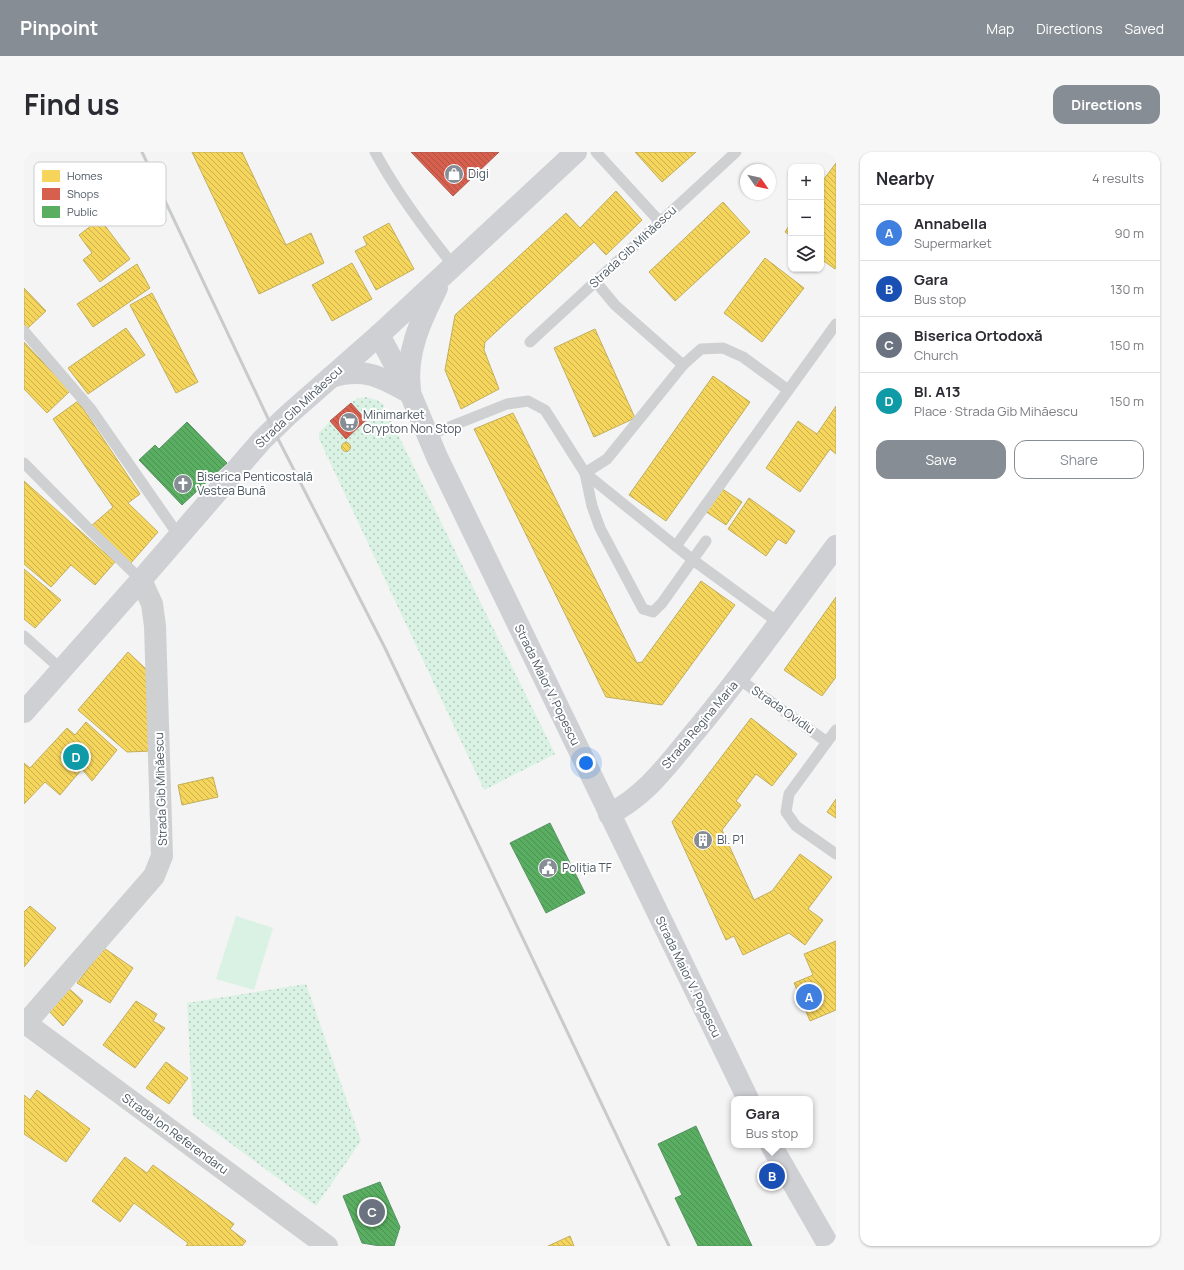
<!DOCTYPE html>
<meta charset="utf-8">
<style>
body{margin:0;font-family:Manrope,sans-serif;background:#f7f7f7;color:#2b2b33}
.controls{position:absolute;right:12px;top:12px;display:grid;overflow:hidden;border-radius:8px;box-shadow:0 1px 3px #0004}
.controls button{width:36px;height:36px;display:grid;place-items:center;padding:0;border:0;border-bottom:1px solid #e1e1e2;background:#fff;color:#2b2b33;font:20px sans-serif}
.compass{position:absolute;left:716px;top:12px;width:36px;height:36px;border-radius:50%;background:#fff;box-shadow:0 1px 3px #0004;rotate:124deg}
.you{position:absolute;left:562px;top:611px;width:14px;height:14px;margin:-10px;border:3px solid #fff;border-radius:50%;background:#1a73e8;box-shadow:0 0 0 6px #1a73e833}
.badge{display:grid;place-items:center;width:26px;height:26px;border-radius:50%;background:#868d94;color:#fff;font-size:13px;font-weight:700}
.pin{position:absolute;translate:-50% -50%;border:2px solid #fff;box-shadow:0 1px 4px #0006}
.popup{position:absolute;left:707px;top:944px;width:82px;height:52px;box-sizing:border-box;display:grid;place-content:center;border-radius:8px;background:#fff;filter:drop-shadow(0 1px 3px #0005);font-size:13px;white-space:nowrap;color:#7c7c81}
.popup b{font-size:15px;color:#2b2b33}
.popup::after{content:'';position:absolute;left:50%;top:100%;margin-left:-8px;border:8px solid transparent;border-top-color:#fff}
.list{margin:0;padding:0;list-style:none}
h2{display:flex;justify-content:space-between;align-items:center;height:52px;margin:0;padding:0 16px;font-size:17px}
h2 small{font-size:13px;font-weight:400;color:#7c7c81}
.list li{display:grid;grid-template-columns:26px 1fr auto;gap:12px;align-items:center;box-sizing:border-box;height:56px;padding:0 16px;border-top:1px solid #e1e1e2}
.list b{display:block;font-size:15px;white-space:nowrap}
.list p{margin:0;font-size:13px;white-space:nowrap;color:#7c7c81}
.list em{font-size:13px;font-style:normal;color:#7c7c81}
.actions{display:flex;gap:8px;padding:12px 16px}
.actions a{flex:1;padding:9px 0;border:1px solid #868d94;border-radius:12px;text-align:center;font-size:14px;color:#868d94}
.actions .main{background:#868d94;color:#fff}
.icon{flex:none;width:22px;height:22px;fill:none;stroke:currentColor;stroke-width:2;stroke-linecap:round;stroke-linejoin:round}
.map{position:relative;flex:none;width:812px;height:1094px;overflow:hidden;border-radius:12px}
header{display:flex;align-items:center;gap:24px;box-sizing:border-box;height:56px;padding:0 20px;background:#868d94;color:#fff}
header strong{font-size:19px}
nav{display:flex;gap:22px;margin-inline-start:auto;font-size:14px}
.intro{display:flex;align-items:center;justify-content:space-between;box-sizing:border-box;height:96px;padding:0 24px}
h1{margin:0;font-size:28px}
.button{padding:10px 18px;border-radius:12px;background:#868d94;color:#fff;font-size:14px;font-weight:700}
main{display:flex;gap:24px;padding:0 24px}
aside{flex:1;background:#fff;border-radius:12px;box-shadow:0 1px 3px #0004}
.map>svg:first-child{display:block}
.green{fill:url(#green-dots)}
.pitch{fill:#d9f2e3}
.homes{fill:url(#homes-back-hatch);stroke:#c2af5e}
.shops{fill:url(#shops-back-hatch);stroke:#ac5d53}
.public{fill:url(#public-back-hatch);stroke:#559461}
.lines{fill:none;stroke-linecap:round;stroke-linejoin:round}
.service{stroke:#ced0d2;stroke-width:11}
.minor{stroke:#ced0d2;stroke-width:22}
.secondary{stroke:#ced0d4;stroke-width:22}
.rail{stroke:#c9cacc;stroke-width:3}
.labels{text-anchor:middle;stroke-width:4;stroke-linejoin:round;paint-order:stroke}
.poi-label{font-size:12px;fill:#4a5661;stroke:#fff;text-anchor:start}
.street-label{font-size:12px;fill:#4a5661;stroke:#fff}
.key{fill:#fff;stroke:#c9ccd0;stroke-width:1}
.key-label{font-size:11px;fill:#4a5661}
</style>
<header>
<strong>Pinpoint</strong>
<nav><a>Map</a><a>Directions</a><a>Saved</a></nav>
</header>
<div class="intro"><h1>Find us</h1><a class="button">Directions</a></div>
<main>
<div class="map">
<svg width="812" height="1094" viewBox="0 0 812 1094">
<defs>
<pattern id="green-dots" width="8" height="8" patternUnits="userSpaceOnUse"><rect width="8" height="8" fill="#d9f2e3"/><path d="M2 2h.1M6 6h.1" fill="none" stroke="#b2c7bb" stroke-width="1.8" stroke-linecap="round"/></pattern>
<pattern id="homes-back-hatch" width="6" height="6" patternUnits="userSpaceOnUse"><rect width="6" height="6" fill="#f6d55c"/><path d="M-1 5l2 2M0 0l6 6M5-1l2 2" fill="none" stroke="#c9b04f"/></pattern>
<pattern id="shops-back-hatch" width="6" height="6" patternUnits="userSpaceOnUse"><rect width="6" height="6" fill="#d6604d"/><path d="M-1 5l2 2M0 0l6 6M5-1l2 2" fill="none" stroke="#b05243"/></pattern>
<pattern id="public-back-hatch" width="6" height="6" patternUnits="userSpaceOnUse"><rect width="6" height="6" fill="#5aae61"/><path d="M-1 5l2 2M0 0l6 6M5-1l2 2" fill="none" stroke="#4c9053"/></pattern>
</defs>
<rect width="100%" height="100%" fill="#f4f4f4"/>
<g class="green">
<path d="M341 245 353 248 359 252 531 602 460 638 295 287V281L306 269 322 286 342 268 327 251 332 247Z"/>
<path d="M282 832 337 989 292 1054 169 964 163 851Z"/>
</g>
<path class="pitch" d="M212 764 249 776 230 838 192 827Z"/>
<g class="homes">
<path d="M168 0H218L262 93 287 81 300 111 235 142Z"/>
<path d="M611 0H672L638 30Z"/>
<path d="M812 11V115L811 117 797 107V31Z"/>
<path d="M592 39 618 68 582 103 570 90 461 190 460 198 475 237 437 257 421 218 431 163 542 61 556 76Z"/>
<path d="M699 50 726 80 651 149 625 120Z"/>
<path d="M76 67 106 107 76 130 59 108 68 101 55 83Z"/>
<path d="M365 71 390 117 352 138 331 99 343 93 339 85Z"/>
<path d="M767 71V84L761 80Z"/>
<path d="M741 106 780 136 738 190 700 161Z"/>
<path d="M328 111 348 147 308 169 288 133Z"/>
<path d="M113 112 126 136 69 175 53 152Z"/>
<path d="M0 136 22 159 4 176 0 172Z"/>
<path d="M128 141 174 230 152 241 106 153Z"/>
<path d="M102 176 121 203 64 242 44 216Z"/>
<path d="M571 177 611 266 570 285 530 196Z"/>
<path d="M0 190 46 239 23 261 0 237Z"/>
<path d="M689 224 726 250 642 369 605 343Z"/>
<path d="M54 249 116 342 104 351 134 380 106 412 67 374 89 355 29 267Z"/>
<path d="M812 254V302L806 297 776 340 742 316 774 269 793 282Z"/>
<path d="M489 261 613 511 618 510 677 429 711 453 638 553 582 545 450 277Z"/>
<circle cx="322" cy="295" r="4.5"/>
<path d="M0 329 91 410 71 433 47 413 27 435 0 412Z"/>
<path d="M697 336 718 350 702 373 681 359Z"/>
<path d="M725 346 771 379 762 392 754 387 742 404 704 377Z"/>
<path d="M0 417 37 448 11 476 0 467Z"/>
<path d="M812 445V525L798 544 760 518Z"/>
<path d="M104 500 125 520 127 599 103 600 54 558Z"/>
<path d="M727 566 773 602 748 634 732 622 712 649 717 653 698 678 730 748 748 739 776 702 808 725 784 757 799 768 781 793 765 781 719 803 710 784 702 788 648 670Z"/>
<path d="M62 570 93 598 68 629 58 617 36 643 21 630 0 652V611L6 616 43 576 51 583Z"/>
<path d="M189 625 194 645 158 653 154 633Z"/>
<path d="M812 647V666L803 660Z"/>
<path d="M6 754 32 776 0 815V760Z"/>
<path d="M812 789V858L786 869 770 831 789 823 780 802Z"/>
<path d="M80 796 109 816 86 851 53 831Z"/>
<path d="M42 834 59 849 39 874 23 857Z"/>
<path d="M112 849 133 862 129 869 141 876 111 916 79 893Z"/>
<path d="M142 910 164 926 145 952 122 936Z"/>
<path d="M13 938 66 977 42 1010 0 982V943L6 948Z"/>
<path d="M101 1005 123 1021 129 1013 210 1072 206 1077 222 1089 218 1094H162L164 1091 110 1051 96 1070 68 1049Z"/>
<path d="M546 1084 550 1094H524Z"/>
</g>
<g class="shops">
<path d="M387 0H475L429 44Z"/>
<path d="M327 251 342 268 322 287 306 269Z"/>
</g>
<g class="public">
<path d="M163 270 203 311 158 353 115 308 131 293 135 297Z"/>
<path d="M526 671 561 741 522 761 486 691Z"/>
<path d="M672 974 728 1094H674L651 1046 658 1043 634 992Z"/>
<path d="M356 1030 376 1075 370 1094H356L338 1091 319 1044Z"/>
</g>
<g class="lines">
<g class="service">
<path d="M351 0C373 41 400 77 429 113"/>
<path d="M572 0 636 70"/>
<path d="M572 130 591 153 659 213"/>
<path d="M0 179 66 256 155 384"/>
<path d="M506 190 712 0"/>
<path d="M405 283 483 252 504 249 521 258 561 321 669 408 755 471"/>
<path d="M0 311 63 375 117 428"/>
<path d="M682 389 638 451 629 460 619 457 576 376 568 354 561 321 583 307 659 213 677 197 699 196 719 205 764 238"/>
<path d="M652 394 812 172"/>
<path d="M0 484 38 518"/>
<path d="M715 527 803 590 765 642 762 660 772 674 812 702"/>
<path d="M803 590 812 578"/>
</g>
<g class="minor">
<path d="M0 870 303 1094"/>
<path d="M2 871 130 724 138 704 131 474 128 452 117 428"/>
</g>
<g class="secondary">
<path d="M355 183 386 241 413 305 724 947"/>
<path d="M307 225C341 215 357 225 386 241"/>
<path d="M386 238C381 201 397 168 413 136"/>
<path d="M0 560 117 428 238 288 264 263 355 183 552 0"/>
<path d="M585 662C622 644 644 612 670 581 720 521 765 457 812 394"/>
<path d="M747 993 805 1094"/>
</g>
<path class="rail" d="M118 0 249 277 361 496 645 1094"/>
</g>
<defs>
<g id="shop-disc" transform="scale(1)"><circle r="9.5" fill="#868d94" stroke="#fff"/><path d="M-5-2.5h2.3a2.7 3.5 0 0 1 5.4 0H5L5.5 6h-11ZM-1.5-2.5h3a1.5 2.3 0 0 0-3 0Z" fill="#fff"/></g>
<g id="supermarket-disc" transform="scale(1)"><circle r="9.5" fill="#868d94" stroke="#fff"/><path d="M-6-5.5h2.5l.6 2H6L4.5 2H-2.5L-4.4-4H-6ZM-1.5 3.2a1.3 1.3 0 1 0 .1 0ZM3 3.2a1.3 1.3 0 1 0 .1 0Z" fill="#fff"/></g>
<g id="church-disc" transform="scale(1)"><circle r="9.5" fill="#868d94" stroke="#fff"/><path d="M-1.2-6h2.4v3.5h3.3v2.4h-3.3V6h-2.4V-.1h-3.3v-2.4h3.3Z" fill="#fff"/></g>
<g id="building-disc" transform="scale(1)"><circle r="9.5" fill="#868d94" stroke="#fff"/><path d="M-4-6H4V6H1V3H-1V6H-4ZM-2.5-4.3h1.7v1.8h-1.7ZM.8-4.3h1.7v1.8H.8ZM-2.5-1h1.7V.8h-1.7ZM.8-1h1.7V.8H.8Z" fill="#fff"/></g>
<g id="civic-disc" transform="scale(1)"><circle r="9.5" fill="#868d94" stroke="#fff"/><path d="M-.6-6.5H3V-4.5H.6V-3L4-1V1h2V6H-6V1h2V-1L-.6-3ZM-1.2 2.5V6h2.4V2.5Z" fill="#fff"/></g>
</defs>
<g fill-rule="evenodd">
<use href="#shop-disc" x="430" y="22"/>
<use href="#supermarket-disc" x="325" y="270"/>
<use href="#church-disc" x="159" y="332"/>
<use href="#building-disc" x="679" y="688"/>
<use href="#civic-disc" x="524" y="716"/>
</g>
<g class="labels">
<g class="poi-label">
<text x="444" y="26">Digi</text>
<text x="339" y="267">Minimarket<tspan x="339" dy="14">Crypton Non Stop</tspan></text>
<text x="173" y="329">Biserica Penticostală<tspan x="173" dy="14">Vestea Bună</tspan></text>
<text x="693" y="692">Bl. P1</text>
<text x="538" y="720">Poliția TF</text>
</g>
<g class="street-label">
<text transform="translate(609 95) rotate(-43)" y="4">Strada Gib Mihăescu</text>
<text transform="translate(275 255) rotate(-43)" y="4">Strada Gib Mihăescu</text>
<text transform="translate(523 533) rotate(64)" y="4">Strada Maior V. Popescu</text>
<text transform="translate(759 558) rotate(35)" y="4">Strada Ovidiu</text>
<text transform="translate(676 573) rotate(-50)" y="4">Strada Regina Maria</text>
<text transform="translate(137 637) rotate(-92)" y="4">Strada Gib Mihăescu</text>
<text transform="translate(664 825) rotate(64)" y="4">Strada Maior V. Popescu</text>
<text transform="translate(151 982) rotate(36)" y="4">Strada Ion Referendaru</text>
</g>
</g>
<rect x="10" y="10" width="132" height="64" rx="6" class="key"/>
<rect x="18" y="18" width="18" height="12" fill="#f6d55c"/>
<rect x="18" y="36" width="18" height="12" fill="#d6604d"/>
<rect x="18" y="54" width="18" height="12" fill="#5aae61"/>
<g class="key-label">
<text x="43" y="28">Homes</text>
<text x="43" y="46">Shops</text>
<text x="43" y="64">Public</text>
</g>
</svg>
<div class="controls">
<button>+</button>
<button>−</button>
<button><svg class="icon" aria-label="layers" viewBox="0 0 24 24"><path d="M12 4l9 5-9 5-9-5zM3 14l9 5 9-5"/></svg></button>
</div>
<svg class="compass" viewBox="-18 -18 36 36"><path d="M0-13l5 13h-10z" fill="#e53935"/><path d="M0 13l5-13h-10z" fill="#7c7c81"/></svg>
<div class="you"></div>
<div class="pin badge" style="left:785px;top:845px;background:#3f7fe0">A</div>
<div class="pin badge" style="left:748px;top:1024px;background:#1a4fb4">B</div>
<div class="popup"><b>Gara</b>Bus stop</div>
<div class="pin badge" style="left:348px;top:1060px;background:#6b7280">C</div>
<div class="pin badge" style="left:52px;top:605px;background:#0f9aa8">D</div>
</div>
<aside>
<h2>Nearby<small>4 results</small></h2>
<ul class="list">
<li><span class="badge" style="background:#3f7fe0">A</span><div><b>Annabella</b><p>Supermarket</p></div><em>90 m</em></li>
<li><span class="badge" style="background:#1a4fb4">B</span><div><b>Gara</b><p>Bus stop</p></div><em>130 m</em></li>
<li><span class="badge" style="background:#6b7280">C</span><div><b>Biserica Ortodoxă</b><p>Church</p></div><em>150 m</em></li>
<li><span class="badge" style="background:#0f9aa8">D</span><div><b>Bl. A13</b><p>Place · Strada Gib Mihăescu</p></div><em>150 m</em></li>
</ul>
<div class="actions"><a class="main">Save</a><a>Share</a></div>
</aside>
</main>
